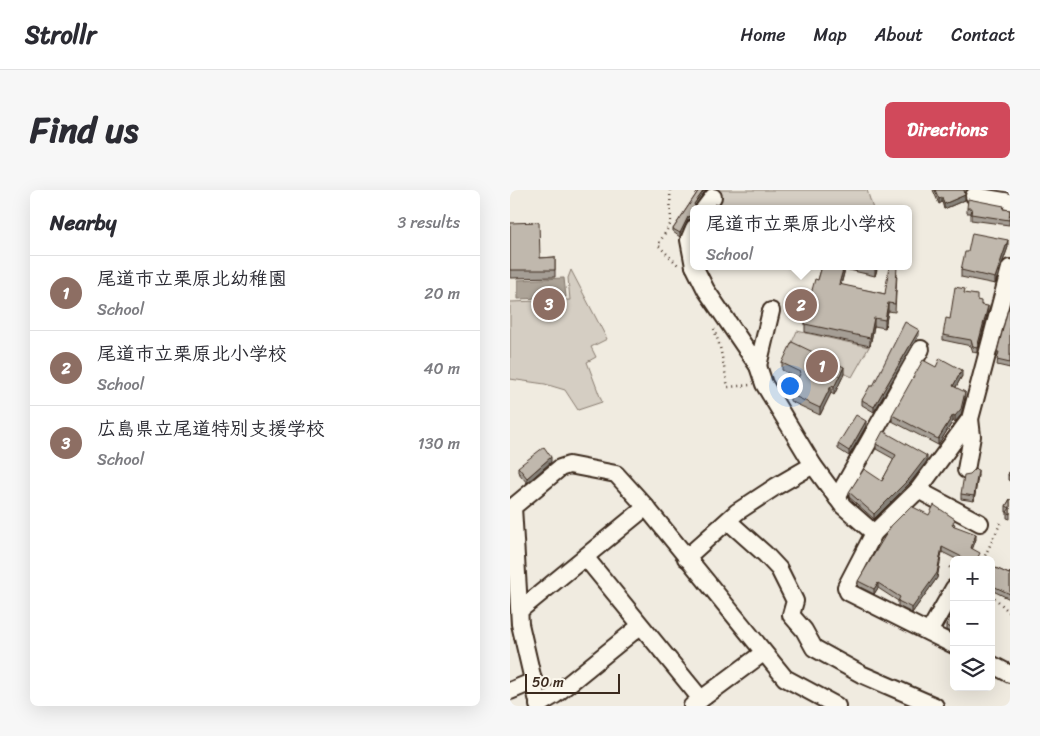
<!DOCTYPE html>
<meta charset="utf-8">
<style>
body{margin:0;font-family:Sriracha,"Klee One",sans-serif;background:#f7f7f7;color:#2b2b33}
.controls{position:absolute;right:15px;bottom:15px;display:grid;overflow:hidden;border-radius:8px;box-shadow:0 5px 20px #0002}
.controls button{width:45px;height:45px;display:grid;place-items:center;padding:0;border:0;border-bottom:1px solid #e1e1e2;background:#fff;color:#2b2b33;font:25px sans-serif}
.scale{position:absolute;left:15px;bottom:12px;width:95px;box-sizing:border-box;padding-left:5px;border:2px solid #3b2a1e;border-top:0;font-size:14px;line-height:18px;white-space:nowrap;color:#3b2a1e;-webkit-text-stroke:4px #fbf7ec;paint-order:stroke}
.you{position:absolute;left:279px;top:195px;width:18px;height:18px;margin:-12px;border:4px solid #fff;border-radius:50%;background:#1a73e8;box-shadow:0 0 0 8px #1a73e833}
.badge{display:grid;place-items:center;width:32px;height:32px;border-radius:50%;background:#d1495b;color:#fff;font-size:16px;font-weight:700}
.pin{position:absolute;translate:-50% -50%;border:2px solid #fff;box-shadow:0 1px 5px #0006}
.popup{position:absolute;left:180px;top:15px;width:222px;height:65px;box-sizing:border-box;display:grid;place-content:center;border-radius:8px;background:#fff;filter:drop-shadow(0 1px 4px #0005);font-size:16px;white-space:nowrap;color:#7c7c81}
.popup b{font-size:19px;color:#2b2b33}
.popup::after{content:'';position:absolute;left:50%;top:100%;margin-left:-10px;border:10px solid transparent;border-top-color:#fff}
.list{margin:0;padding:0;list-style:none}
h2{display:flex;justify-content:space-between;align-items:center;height:65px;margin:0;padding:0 20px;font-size:21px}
h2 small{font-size:16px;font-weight:400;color:#7c7c81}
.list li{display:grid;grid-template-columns:32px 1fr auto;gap:15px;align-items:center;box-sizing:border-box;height:75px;padding:0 20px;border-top:1px solid #e1e1e2}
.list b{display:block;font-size:19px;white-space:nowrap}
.list p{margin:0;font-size:16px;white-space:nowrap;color:#7c7c81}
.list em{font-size:16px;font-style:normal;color:#7c7c81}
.icon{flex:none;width:28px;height:28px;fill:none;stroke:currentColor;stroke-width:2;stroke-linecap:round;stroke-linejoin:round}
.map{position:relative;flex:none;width:500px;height:516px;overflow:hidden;border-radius:8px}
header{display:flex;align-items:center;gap:30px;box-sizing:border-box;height:70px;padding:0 25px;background:#fff;border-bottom:1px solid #e1e1e2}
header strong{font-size:24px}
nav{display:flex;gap:28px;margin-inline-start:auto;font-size:18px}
.intro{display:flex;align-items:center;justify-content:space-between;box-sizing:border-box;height:120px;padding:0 30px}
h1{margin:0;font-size:35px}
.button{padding:12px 22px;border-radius:8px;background:#d1495b;color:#fff;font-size:18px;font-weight:700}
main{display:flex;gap:30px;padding:0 30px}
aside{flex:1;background:#fff;border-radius:8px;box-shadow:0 5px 20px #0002}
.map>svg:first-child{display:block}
.green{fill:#d5cec3;stroke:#887c70}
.water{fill:#aca397;stroke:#7f7367}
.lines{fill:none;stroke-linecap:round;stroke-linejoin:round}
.minor-casing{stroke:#3b2a1e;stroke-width:20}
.path{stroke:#3b2a1e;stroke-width:2.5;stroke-dasharray:1 4;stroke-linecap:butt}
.minor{stroke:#fbf7ec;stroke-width:16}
.wall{fill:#a59e95;stroke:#3b2a1e}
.shaded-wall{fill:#868179;stroke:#3b2a1e}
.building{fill:#c0b8ad;stroke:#3b2a1e}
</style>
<header>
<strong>Strollr</strong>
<nav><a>Home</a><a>Map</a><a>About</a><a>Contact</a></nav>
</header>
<div class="intro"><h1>Find us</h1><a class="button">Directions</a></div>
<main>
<aside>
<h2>Nearby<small>3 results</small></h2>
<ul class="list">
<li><span class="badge" style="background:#8d6e63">1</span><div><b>尾道市立栗原北幼稚園</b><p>School</p></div><em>20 m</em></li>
<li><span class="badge" style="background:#8d6e63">2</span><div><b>尾道市立栗原北小学校</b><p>School</p></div><em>40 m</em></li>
<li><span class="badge" style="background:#8d6e63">3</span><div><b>広島県立尾道特別支援学校</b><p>School</p></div><em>130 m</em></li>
</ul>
</aside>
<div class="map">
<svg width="500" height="516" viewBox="0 0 500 516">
<rect width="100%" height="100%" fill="#f0ebe0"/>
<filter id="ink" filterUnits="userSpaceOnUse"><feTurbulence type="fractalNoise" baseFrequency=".02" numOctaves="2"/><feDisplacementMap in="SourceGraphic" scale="10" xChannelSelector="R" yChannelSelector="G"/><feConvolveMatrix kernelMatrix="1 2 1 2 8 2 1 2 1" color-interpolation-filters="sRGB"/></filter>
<g filter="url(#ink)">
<g class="green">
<path d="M198 0H357L363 19H206L203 4Z"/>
<path d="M61 80 97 149 81 157 86 167 77 172 92 212 68 220 55 200 35 194 0 189V112L60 110 58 88Z"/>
<path d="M287 141 359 157 342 187 280 157Z"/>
</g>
<path class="water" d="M54 88 56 107 8 109V90Z"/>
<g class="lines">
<g class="minor-casing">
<g id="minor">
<path d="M464 6 500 12"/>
<path d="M194 19 203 7"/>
<path d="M184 38 179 50 184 76"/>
<path d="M184 76 196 100 248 176 254 194 303 275 333 316 364 343"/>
<path d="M248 176 261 121"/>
<path d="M456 280 462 246 460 229"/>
<path d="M408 300 470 333"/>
<path d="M327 308 411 159"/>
<path d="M218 331 255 364 269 379 285 411 281 425 294 440 304 458 351 484 425 516"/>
<path d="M76 368 191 509"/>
<path d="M176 368 227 322 265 297 303 275"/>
<path d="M10 420 136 317"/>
<path d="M419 442 444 398"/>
<path d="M444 455 338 402 336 397 364 343 408 300 460 229 500 78"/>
<path d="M481 474 500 484"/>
<path d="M0 501 24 491"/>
<path d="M28 515 45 505 130 436"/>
<path d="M29 516 10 434 3 317 50 278 59 275 106 284 136 317 275 488 327 516"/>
<path d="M182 516 253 463"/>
</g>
</g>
<g class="path">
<path d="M160 0 161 33 148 55 170 77"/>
<path d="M204 139 210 157 218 197 240 195"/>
<path d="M473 370 492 330"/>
<path d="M439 377 444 380"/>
<path d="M481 404 500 423"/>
</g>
<use href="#minor" class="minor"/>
</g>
<g class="wall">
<path d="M189 0H196L185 16 170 47 163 42V39Z"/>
<path d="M423 0H457L455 3V10L434 19 432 12 429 14Z"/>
<path d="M457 18 494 19 500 20 499 35 461 30V23H457Z"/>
<path d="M0 33 30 68 45 67V87L0 88Z"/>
<path d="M498 57 485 94 451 87V80L458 62Z"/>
<path d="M312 76H368L365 86 335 79 331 95 375 104 387 84 385 122 378 121 375 138 364 136 360 156 295 142V134L297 125H295V117L308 90Z"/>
<path d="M455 103 467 110 478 121 467 163 463 162 461 156 433 150V145L440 129Z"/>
<path d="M500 119V178L487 175 488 167 487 166V162Z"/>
<path d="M409 145 364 222 352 215V210L363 196Z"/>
<path d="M272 173 334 184 324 205 321 203 310 225 280 211V204L288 188 272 180Z"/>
<path d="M426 177 452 186 446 197 455 208 451 225 445 232 443 231 428 255 382 231V225Z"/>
<path d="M356 236 339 266 328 259V254Z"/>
<path d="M366 254 417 271 400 293 364 329 339 307V302L372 291 384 269 366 259Z"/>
<path d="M41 272 17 293 8 282V277Z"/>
<path d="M500 279V291L498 290V285Z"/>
<path d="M468 285 464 311 451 309V304Z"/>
<path d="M500 309V329L497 328V322H496V316Z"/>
<path d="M419 325 445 334 444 336 466 349 462 359 470 368 469 370H448L432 362 427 388 402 423 388 416V411L368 398 364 404 348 396V391Z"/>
<path d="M481 376 499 384 500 382V409L481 400Z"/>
<path d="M444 420V444L436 440V435Z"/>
</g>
<g class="shaded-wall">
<path d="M194 0H196L184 17V14Z"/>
<path d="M455 5V10L434 19V14Z"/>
<path d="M432 7V12L429 14V9Z"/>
<path d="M184 25V28L178 30 170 47V43L178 27Z"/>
<path d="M498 50V57L485 94V88Z"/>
<path d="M334 76H335V79L329 102V94Z"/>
<path d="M366 76H368L365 86V78Z"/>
<path d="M378 113V121L375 138V130Z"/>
<path d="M478 116V121L467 163V158Z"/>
<path d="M364 128V136L360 156V148Z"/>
<path d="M409 140V145L364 222V217Z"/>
<path d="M334 177V184L324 205V197Z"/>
<path d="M452 180V186L443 202V196Z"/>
<path d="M321 196V203L310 225V218Z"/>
<path d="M455 202V208L451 225 445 232V226Z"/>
<path d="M443 225V231L428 255V249Z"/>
<path d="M356 231V236L339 266V261Z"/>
<path d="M417 266V271L400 293 364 329V324Z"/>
<path d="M41 267V272L17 293V288Z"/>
<path d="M468 280V285L464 311V306Z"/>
<path d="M466 344V349L461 363V358Z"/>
<path d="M432 357V362L427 388 402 423V418Z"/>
<path d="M368 393V398L364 404V399Z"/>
</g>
<g class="building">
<path d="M189 0H194L184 14 186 19H184V25L178 27 170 43 163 39Z"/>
<path d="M425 0H454L455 5 434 14 432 7 429 9Z"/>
<path d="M458 9 494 16 493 19 500 20 499 30 461 24 462 18H457Z"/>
<path d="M205 14 225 19H203Z"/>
<path d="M29 32 30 68 45 67V80H0V33Z"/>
<path d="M462 43 498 50 485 88 451 80 455 62H458Z"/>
<path d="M312 76H334L329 94 375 104 379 76H387L385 114 378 113 375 130 364 128 360 148 295 134 299 117H295L298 103 301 104 305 89 308 90Z"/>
<path d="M357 76H366L365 78Z"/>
<path d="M445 97 455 99 454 103 467 105V110L471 111V115L478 116 467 158 463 157 461 150 433 145 436 128 440 129Z"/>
<path d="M498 119H500V173L487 170 489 162H487Z"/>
<path d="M395 132 409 140 364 217 352 210 360 196H363Z"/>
<path d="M282 152 334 177 324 197 321 196 310 218 280 204 291 182 272 173Z"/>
<path d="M430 168 452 180 443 196 455 202 451 219 445 226 443 225 428 249 382 225 413 170 426 177Z"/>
<path d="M346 225 356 231 339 261 328 254Z"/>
<path d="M373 241 417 266 400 288 364 324 339 302 354 279 372 291 386 265 366 254Z"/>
<path d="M34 257 41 267 17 288 8 277Z"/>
<path d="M465 279 468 280 464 306 451 304 454 285 460 284Z"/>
<path d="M500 279V286L498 285Z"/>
<path d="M500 309V324L497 322 500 318 496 316Z"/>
<path d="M424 315 445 329 442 335 466 344 461 358 470 363 467 369 468 370H458L432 357 427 383 402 418 388 411 390 407 368 393 364 399 348 391 381 336 401 316 419 325Z"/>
<path d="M481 376 499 384 500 382V404L481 395Z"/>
<path d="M444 420V440L436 435Z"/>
</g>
</g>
</svg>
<div class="controls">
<button>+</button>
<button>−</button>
<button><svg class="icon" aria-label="layers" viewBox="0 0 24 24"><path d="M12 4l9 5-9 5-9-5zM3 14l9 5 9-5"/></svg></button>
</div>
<div class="scale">50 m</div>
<div class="you"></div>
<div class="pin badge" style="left:312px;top:176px;background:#8d6e63">1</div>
<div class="pin badge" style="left:291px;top:115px;background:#8d6e63">2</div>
<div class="popup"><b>尾道市立栗原北小学校</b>School</div>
<div class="pin badge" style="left:39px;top:114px;background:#8d6e63">3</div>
</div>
</main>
